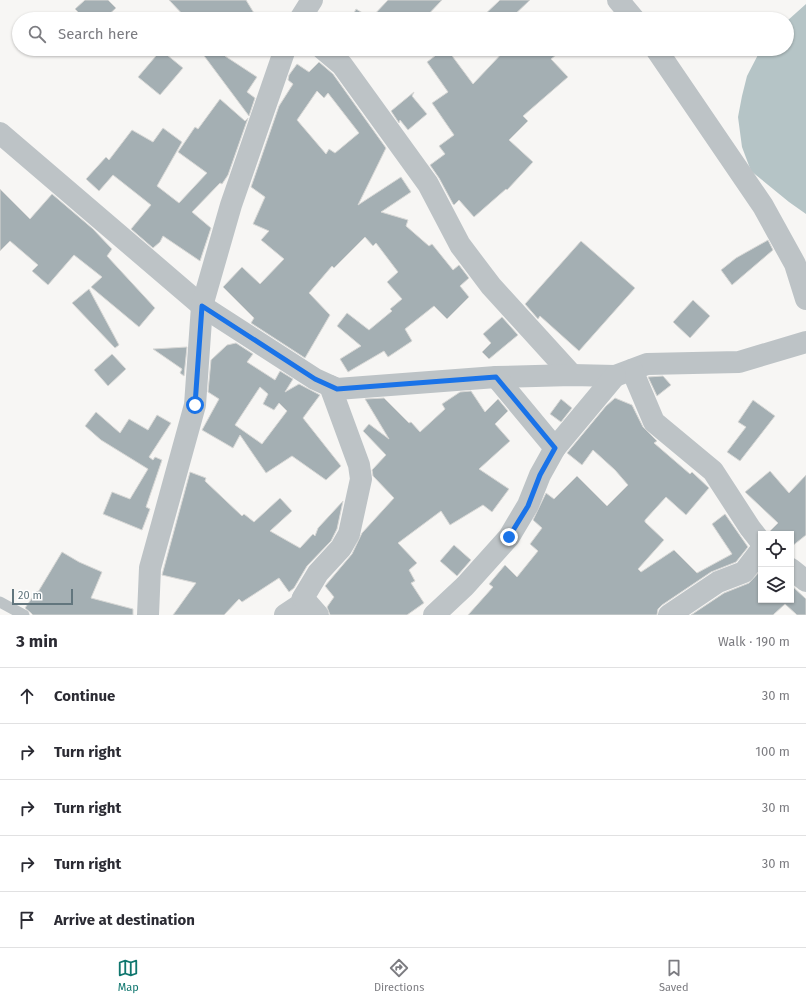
<!DOCTYPE html>
<meta charset="utf-8">
<style>
body{margin:0;font-family:"Fira Sans",sans-serif;background:#f7f7f7;color:#2b2b33}
.controls{position:absolute;right:12px;bottom:12px;display:grid;overflow:hidden;border-radius:0px;box-shadow:0 1px 3px #0004}
.controls button{width:36px;height:36px;display:grid;place-items:center;padding:0;border:0;border-bottom:1px solid #e1e1e2;background:#fff;color:#2b2b33;font:20px sans-serif}
.scale{position:absolute;left:12px;bottom:10px;width:61px;box-sizing:border-box;padding-left:4px;border:2px solid #62767e;border-top:0;font-size:11px;line-height:14px;white-space:nowrap;color:#62767e;-webkit-text-stroke:3px #fff;paint-order:stroke}
.stop{position:absolute;width:12px;height:12px;margin:-9px;border:3px solid #1a73e8;border-radius:50%;background:#fff}
.stop.end{background:#1a73e8;border-color:#fff;box-shadow:0 1px 4px #0008}
.list{margin:0;padding:0;list-style:none}
h2{display:flex;justify-content:space-between;align-items:center;height:52px;margin:0;padding:0 16px;font-size:17px}
h2 small{font-size:13px;font-weight:400;color:#7c7c81}
.list li{display:grid;grid-template-columns:26px 1fr auto;gap:12px;align-items:center;box-sizing:border-box;height:56px;padding:0 16px;border-top:1px solid #e1e1e2}
.list b{display:block;font-size:15px;white-space:nowrap}
.list em{font-size:13px;font-style:normal;color:#7c7c81}
.icon{flex:none;width:22px;height:22px;fill:none;stroke:currentColor;stroke-width:2;stroke-linecap:round;stroke-linejoin:round}
.map{position:relative;flex:none;width:806px;height:615px;overflow:hidden}
.search{position:absolute;background:#fff;box-shadow:0 1px 3px #0004;left:12px;right:12px;top:12px;height:44px;display:flex;align-items:center;gap:10px;box-sizing:border-box;padding:0 14px;border-radius:22px;color:#7c7c81;font-size:15px}
.sheet{height:332px;background:#fff}
nav{display:flex;justify-content:space-around;align-items:center;box-sizing:border-box;height:56px;border-top:1px solid #e1e1e2;background:#fff;font-size:11px;color:#7c7c81}
nav a{display:grid;justify-items:center;gap:2px}
nav .on{color:#0f766e}
.map>svg:first-child{display:block}
.water{fill:#b5c4c6}
.building{fill:#a4afb3;stroke:#d8d8d6;fill-rule:evenodd}
.lines{fill:none;stroke-linecap:round;stroke-linejoin:round}
.service{stroke:#bdc3c6;stroke-width:11}
.minor{stroke:#bdc3c6;stroke-width:22}
.route{stroke:#1a73e8;stroke-width:5}
</style>
<div class="map">
<svg width="806" height="615" viewBox="0 0 806 615">
<rect width="100%" height="100%" fill="#f7f6f4"/>
<path class="water" d="M806 4V214L789 202 751 171 742 147 738 117 742 96 747 76 761 49H787V21Z"/>
<g class="building">
<path d="M85 0H108L116 8 104 19H85L75 9Z"/>
<path d="M169 0H246L257 18 187 19Z"/>
<path d="M388 0H442L424 19H351L356 9 371 18Z"/>
<path d="M500 0H530L510 19H480Z"/>
<path d="M199 49H239L225 56 257 77 247 92 255 98 249 116Z"/>
<path d="M444 49H447L473 84 506 49H564L551 59 568 77 523 116 528 121 509 140 533 162 507 190 506 189 474 217 459 200 454 205 453 204 439 178 430 165 445 154 439 146 454 135 432 103 448 92 427 62Z"/>
<path d="M161 50 183 68 160 95 138 77Z"/>
<path d="M319 62 333 74 386 148 358 205 401 177 411 192 381 212 408 220 406 226 429 246 432 244 453 270 459 265 469 278 460 286 469 297 447 319 434 306 405 329 412 341 388 357 384 351 348 372 340 359 361 346 337 326 347 313 369 330 392 311 390 309 402 299 387 282 398 272 376 243 373 246 365 237 334 268 332 266 309 293 330 315 305 358 251 323 254 318 223 287 242 267 260 284 284 259 261 240 269 231 253 224 265 197 251 187 279 106 293 84 288 80 289 75 297 64 309 72ZM317 91 324 98 328 93 359 133 335 153 329 149 326 154 297 120Z"/>
<path d="M414 92 412 96 427 114 408 130 400 120 399 123 391 111Z"/>
<path d="M220 99 245 121 248 118 228 175 222 184 220 183 192 212 211 228 200 261 163 236 160 242 153 248 131 229 151 205 113 175 99 191 86 179 106 157 109 160 132 130 153 142 163 128 182 142 157 186 179 203 207 173 178 152 195 127 198 129Z"/>
<path d="M0 189 30 219 52 194 93 229 112 249 107 256 155 308 139 327 91 287 102 277 74 255 48 285 32 271 38 265 10 241 0 251Z"/>
<path d="M768 240 773 250 732 285 721 270 736 258Z"/>
<path d="M581 241 635 288 579 351 540 316 538 319 525 304Z"/>
<path d="M89 289 119 345 115 348 72 303Z"/>
<path d="M693 300 710 316 690 338 673 322Z"/>
<path d="M502 317 518 335 489 359 482 352 491 343 483 334Z"/>
<path d="M236 343 253 354 247 362 275 380 280 371 293 379 285 392 299 384 320 395 303 418 341 466 326 480 292 456 266 473 240 435 233 448 202 430 219 399 208 392 211 360 227 345ZM260 387 268 394 263 404 274 410 279 403 287 411 262 444 235 425Z"/>
<path d="M187 347 184 376 180 373 182 369 153 349Z"/>
<path d="M112 354 126 369 108 386 94 370Z"/>
<path d="M663 376 671 385 657 396 648 377Z"/>
<path d="M471 391 485 412 498 399 508 411 495 424 510 441 479 469 509 489 492 512 483 505 450 525 441 511 398 543 417 563 409 570 415 581 411 583 424 603 407 615H330L327 607 334 597 325 586 352 554 362 533 394 498 373 476 372 470 386 455 363 431 369 424 389 439 365 399 384 398 409 423 411 422 420 432 445 409 442 404 460 392Z"/>
<path d="M615 398 632 405 643 427 657 441 654 443 690 474 692 472 709 488 686 515 666 497 645 520V522L664 540 638 569 641 572 674 550 697 573 732 554 712 524 725 514 748 547 736 562 711 572 662 605 658 609 657 615H468L493 587 489 584 505 565 517 577 538 551 530 544 542 528 533 520 546 493 554 499 577 476 607 506 628 485 615 470 593 450 582 465 567 453 606 406Z"/>
<path d="M561 399 572 408 561 422 550 414Z"/>
<path d="M753 400 775 416 740 461 727 452 746 427 738 422Z"/>
<path d="M96 412 120 433 129 419 148 430 157 415 171 423 149 457 153 460 155 457 162 460 146 507 150 509 142 530 103 514 112 492 130 499 148 469 101 440 85 426Z"/>
<path d="M770 471 789 493 806 475V535L791 547V534H771L769 532 778 523 745 492Z"/>
<path d="M190 472 206 478 205 481 242 516 244 514 254 522 280 498 292 511 270 531 300 548 313 534 315 536 318 528 343 501 337 529 331 541 307 566 294 588 289 592 279 578 242 602 239 599 224 615H173L196 583 162 575Z"/>
<path d="M454 545 471 560 457 576 440 561Z"/>
<path d="M62 552 79 562 102 572 91 598 133 609V615H33L31 613 25 608 37 591 38 592Z"/>
<path d="M761 570V600H791V585L806 599V615H797L785 604 773 615H691L724 593 749 583Z"/>
</g>
<g class="lines">
<path class="service" d="M0 602 24 615"/>
<g class="minor">
<path d="M618 0 634 19"/>
<path d="M300 19 312 0"/>
<path d="M323 49 342 65 428 184 460 245 491 286 572 375"/>
<path d="M656 49 763 206 795 264 806 299"/>
<path d="M0 133 202 306 315 379 337 389 496 377 572 375 615 376 647 364 739 362 806 342"/>
<path d="M632 370 654 422 713 471 750 528 761 542"/>
<path d="M496 377 555 448"/>
<path d="M791 569 806 581"/>
<path d="M148 615 150 568 195 405 202 306 231 205 285 49"/>
<path d="M285 615 300 605 303 598"/>
<path d="M318 615 303 598 318 573 341 548 349 534 361 479 359 465 330 386"/>
<path d="M434 615 465 586 509 537 528 505 540 475 555 448 615 376"/>
<path d="M669 615 718 582 744 572 761 550"/>
</g>
</g>
<g class="lines">
<path class="route" d="M195 405 202 306 315 379 337 389 496 377 555 448 540 475 528 506 509 537"/>
</g>
</svg>
<div class="controls">
<button><svg class="icon" aria-label="locate" viewBox="0 0 24 24"><circle cx="12" cy="12" r="6"/><path d="M12 2v4M12 18v4M2 12h4M18 12h4"/></svg></button>
<button><svg class="icon" aria-label="layers" viewBox="0 0 24 24"><path d="M12 4l9 5-9 5-9-5zM3 14l9 5 9-5"/></svg></button>
</div>
<div class="scale">20 m</div>
<div class="stop" style="left:195px;top:405px"></div>
<div class="stop end" style="left:509px;top:537px"></div>
<div class="search"><svg class="icon" aria-label="search" viewBox="0 0 24 24"><circle cx="10" cy="10" r="6"/><path d="M15 15l6 6"/></svg>Search here</div>
</div>
<section class="sheet">
<h2>3 min<small>Walk · 190 m</small></h2>
<ul class="list">
<li><svg class="icon" aria-label="ahead" viewBox="0 0 24 24"><path d="M12 20V5M6 11l6-6 6 6"/></svg><div><b>Continue</b></div><em>30 m</em></li>
<li><svg class="icon" aria-label="right" viewBox="0 0 24 24"><path d="M7 20v-9h11M14 6l5 5-5 5"/></svg><div><b>Turn right</b></div><em>100 m</em></li>
<li><svg class="icon" aria-label="right" viewBox="0 0 24 24"><path d="M7 20v-9h11M14 6l5 5-5 5"/></svg><div><b>Turn right</b></div><em>30 m</em></li>
<li><svg class="icon" aria-label="right" viewBox="0 0 24 24"><path d="M7 20v-9h11M14 6l5 5-5 5"/></svg><div><b>Turn right</b></div><em>30 m</em></li>
<li><svg class="icon" aria-label="arrive" viewBox="0 0 24 24"><path d="M6 21V4h12l-3 4 3 4H6"/></svg><div><b>Arrive at destination</b></div></li>
</ul>
</section>
<nav>
<a class="on"><svg class="icon" aria-label="map" viewBox="0 0 24 24"><path d="M3 6l6-2 6 2 6-2v14l-6 2-6-2-6 2zM9 4v14M15 6v14"/></svg>Map</a>
<a><svg class="icon" aria-label="directions" viewBox="0 0 24 24"><path d="M12 3l9 9-9 9-9-9zM9 14v-3h6M13 9l2 2-2 2"/></svg>Directions</a>
<a><svg class="icon" aria-label="saved" viewBox="0 0 24 24"><path d="M7 4h10v16l-5-4-5 4z"/></svg>Saved</a>
</nav>
